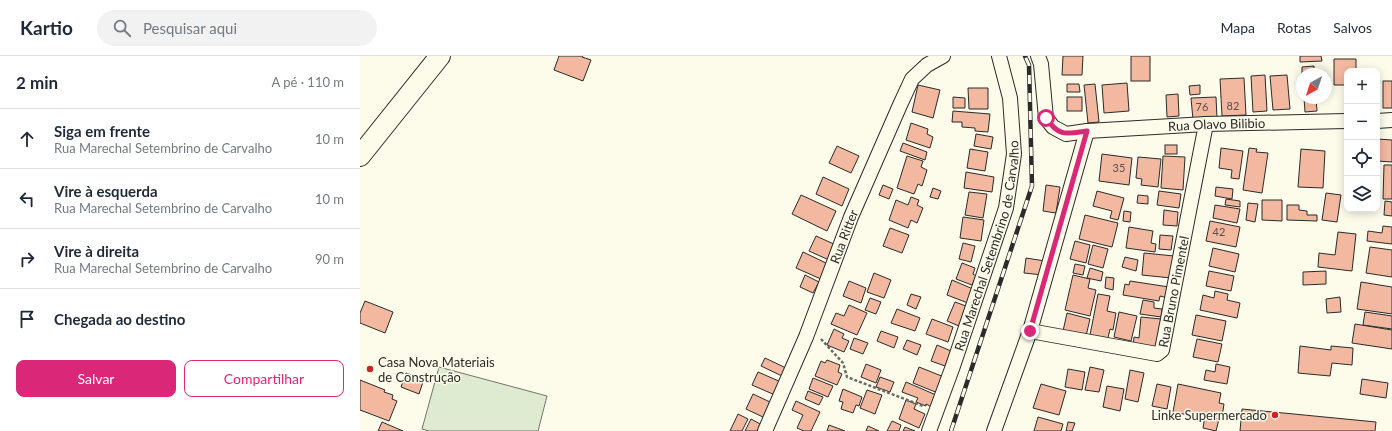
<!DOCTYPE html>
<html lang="pt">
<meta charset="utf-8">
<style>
body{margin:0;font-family:Lato,sans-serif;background:#f2f2f3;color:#1f2937}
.controls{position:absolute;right:12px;top:12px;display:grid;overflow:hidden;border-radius:8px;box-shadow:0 2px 10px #0003}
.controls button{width:36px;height:36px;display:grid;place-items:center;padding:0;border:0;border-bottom:1px solid #e0e1e3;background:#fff;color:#1f2937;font:20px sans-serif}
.compass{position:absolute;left:936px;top:12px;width:36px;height:36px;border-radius:50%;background:#fff;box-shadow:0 2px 10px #0003;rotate:219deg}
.stop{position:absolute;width:12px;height:12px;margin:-9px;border:3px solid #db2777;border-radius:50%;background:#fff}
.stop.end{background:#db2777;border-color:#fff;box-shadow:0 1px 4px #0008}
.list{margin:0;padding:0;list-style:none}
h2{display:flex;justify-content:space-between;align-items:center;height:52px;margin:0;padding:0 16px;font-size:17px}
h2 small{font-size:13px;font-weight:400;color:#747a83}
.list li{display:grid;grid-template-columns:26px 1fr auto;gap:12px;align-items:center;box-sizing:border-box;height:60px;padding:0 16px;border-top:1px solid #e0e1e3}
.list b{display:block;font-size:15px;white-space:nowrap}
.list p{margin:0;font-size:13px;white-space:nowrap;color:#747a83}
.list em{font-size:13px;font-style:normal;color:#747a83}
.actions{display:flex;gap:8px;padding:12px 16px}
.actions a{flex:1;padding:9px 0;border:1px solid #db2777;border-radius:8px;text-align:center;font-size:14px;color:#db2777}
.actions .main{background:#db2777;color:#fff}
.icon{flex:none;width:22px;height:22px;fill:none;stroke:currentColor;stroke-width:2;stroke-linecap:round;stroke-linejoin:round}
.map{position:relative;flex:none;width:1032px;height:375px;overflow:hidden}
header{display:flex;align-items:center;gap:24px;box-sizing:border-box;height:56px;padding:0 20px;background:#fff;border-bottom:1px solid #e0e1e3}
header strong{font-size:19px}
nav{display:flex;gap:22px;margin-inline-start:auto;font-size:14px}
.search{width:280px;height:36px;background:#f2f2f3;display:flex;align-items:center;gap:10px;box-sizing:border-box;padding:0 14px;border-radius:22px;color:#747a83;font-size:15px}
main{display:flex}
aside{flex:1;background:#fff}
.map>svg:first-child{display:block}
.green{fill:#deebd1;stroke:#74746e}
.building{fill:#f2b8a0;stroke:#2b2b2b}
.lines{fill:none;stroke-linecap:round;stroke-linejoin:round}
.street-casing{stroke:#2b2b2b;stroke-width:16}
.secondary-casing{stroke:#2b2b2b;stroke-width:22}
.path{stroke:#6a6964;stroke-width:2.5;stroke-dasharray:3 2;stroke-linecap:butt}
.street{stroke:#fdfbea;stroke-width:14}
.secondary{stroke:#fdfbea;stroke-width:20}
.rail-casing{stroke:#2b2b2b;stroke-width:4.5}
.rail{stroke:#fdfbea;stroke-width:3;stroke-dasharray:9;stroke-linecap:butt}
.route{stroke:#db2777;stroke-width:5}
.poi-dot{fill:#c62828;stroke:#fdfbea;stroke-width:1.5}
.labels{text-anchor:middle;stroke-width:3;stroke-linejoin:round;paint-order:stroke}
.number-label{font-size:11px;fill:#5d4e48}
.street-label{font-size:13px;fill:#2b2b2b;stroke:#fdfbea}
.poi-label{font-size:13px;fill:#2b2b2b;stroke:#fdfbea;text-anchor:start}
</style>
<header>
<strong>Kartio</strong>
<div class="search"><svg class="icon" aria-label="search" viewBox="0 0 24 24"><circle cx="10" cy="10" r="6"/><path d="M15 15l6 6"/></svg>Pesquisar aqui</div>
<nav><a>Mapa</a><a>Rotas</a><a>Salvos</a></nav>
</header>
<main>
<aside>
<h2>2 min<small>A pé · 110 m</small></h2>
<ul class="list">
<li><svg class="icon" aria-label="ahead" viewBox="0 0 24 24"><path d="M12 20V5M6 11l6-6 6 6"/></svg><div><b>Siga em frente</b><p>Rua Marechal Setembrino de Carvalho</p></div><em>10 m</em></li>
<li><svg class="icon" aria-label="left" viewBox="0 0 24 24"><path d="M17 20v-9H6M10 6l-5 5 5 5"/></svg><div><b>Vire à esquerda</b><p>Rua Marechal Setembrino de Carvalho</p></div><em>10 m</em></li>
<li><svg class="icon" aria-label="right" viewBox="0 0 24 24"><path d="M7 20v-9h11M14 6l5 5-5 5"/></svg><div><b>Vire à direita</b><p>Rua Marechal Setembrino de Carvalho</p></div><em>90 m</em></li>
<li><svg class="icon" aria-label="arrive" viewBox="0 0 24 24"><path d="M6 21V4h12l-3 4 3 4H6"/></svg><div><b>Chegada ao destino</b></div></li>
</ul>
<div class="actions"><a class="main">Salvar</a><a>Compartilhar</a></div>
</aside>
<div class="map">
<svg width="1032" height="375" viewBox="0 0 1032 375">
<rect width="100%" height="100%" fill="#fdfbea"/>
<path class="green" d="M79 311 187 340 178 375H69L62 373Z"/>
<g class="building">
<path d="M199 0H223L222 1 231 4 223 25 194 14Z"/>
<path d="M703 0H723L722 19H702Z"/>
<rect x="771" y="0" width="19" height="25"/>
<path d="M940 0H961L962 5 940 6Z"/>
<path d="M974 3H996V15H987V29H974Z"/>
<path d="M954 10V18H942V11Z"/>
<path d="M905 19 907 55 893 56 891 20Z"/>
<path d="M927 19 930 53 913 54 910 20Z"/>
<path d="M884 22 886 59 862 60 860 23Z"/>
<rect x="1023" y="25" width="9" height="27"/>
<path d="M767 27 769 55 744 57 742 29Z"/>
<path d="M707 28H719L720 36H707Z"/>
<path d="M735 28 739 66 728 67 724 29Z"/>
<path d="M558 29 580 34 573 62 552 56Z"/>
<path d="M840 29V38L830 39 829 30Z"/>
<path d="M608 32H628V53H609Z"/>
<path d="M818 38 819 60 807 61 806 39Z"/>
<path d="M593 41 605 42V52H593Z"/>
<rect x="707" y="41" width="15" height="14"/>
<path d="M856 41 857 62 833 64 831 42Z"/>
<path d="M944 42H956L957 55 945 56Z"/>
<path d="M593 55 630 58 628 76 615 75V72L602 71V66H592Z"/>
<path d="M551 67 568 73 567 78 573 81 570 92 546 84Z"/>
<path d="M616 78 633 81 631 93 614 90Z"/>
<path d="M1017 83 1032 84V106L1017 105Z"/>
<path d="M543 87 567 96 565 104 540 95Z"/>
<rect x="805" y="89" width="12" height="9"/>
<path d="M477 90 499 100 491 117 469 107Z"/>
<path d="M861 92 883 95 879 123 871 122 872 114 859 112Z"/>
<path d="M889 92 897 93 896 96 908 97 902 137 883 134Z"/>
<path d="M610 93 628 96 625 115 607 112Z"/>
<path d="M941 93 965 95 963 132 938 131Z"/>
<path d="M742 98 772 102 769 129 739 125Z"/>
<path d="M547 100 563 105 561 111 567 114 562 130 558 128 554 138 537 132Z"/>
<path d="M803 100 825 101 823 134 801 132Z"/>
<path d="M778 101 801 103 798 131 781 129 782 123 776 122Z"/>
<path d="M1024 109H1032V143H1023Z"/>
<path d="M606 116 634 121 632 136 604 132Z"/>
<path d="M463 121 489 133 482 150 456 138Z"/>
<path d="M523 129 533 133 529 143 519 139Z"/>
<path d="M686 129 700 131 696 157 683 155Z"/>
<path d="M856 131 873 133 872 143 855 140Z"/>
<path d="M573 132 581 135 578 143 570 141Z"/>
<path d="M737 135 764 142 758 164 750 162 752 155 733 150Z"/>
<path d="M799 135 821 138 819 152 797 149Z"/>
<path d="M609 136 627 138 623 162 605 159Z"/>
<path d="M966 137 981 139 977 166 962 164Z"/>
<path d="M441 139 476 155 467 175 432 158Z"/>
<path d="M778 139 788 140V148L777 147Z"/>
<path d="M551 141 559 144 557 149 563 152 557 167 551 164 548 172 529 164 536 144 548 149Z"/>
<path d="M866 143 880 145V151L865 149Z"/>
<path d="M902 144H922V165L902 164Z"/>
<path d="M1025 145 1032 146V160L1024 159Z"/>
<path d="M888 147 898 148 895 166 886 164Z"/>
<path d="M855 149 880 153 877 167 853 162Z"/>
<path d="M927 149H939V154L947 155V159H957V165L927 164Z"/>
<path d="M804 154 818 156 817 170 803 169Z"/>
<path d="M764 155 771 156 770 166 763 165Z"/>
<path d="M725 159 758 167 752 191 719 183Z"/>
<path d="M603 161 624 164 621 185 600 182Z"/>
<path d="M850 165 880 171 876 191 846 185Z"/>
<path d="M1023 170 1032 171V188L1007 185 1008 175 1022 177Z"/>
<path d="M769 171 793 175 791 187 796 188 795 196 766 192Z"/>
<path d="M530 172 549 179 542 197 523 190Z"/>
<path d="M978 176 996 178 992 215 958 211 959 197 975 199Z"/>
<path d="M800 179 813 180 811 194 799 193Z"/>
<path d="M456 180 476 189 469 204 449 195Z"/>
<path d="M715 185 730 189 726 207 710 203Z"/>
<path d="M603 187 615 190 611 206 599 203Z"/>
<path d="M733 189 748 193 743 212 728 208Z"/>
<path d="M1010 191 1032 194V221L1006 217Z"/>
<path d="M853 192 879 198 875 216 849 210Z"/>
<path d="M443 196 468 208 461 223 436 212Z"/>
<path d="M784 197 814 200 811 222 782 219Z"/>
<path d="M765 201 778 204 776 215 762 211Z"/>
<path d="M666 202 685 205 683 219 664 217Z"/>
<path d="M602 207 615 212 613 218 616 220 612 229 596 223Z"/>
<path d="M715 208 725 210 723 219 713 217Z"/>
<path d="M730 212 743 216 741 225 727 222Z"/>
<path d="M849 215 874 220 871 235 846 230Z"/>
<path d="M966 215V228L943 229V216Z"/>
<path d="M514 217 531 224 524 242 507 236Z"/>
<path d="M445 219 459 226 453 237 440 231Z"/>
<path d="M713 219 730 223 728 232 736 234 730 260 705 254Z"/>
<path d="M746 221 754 222 753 234 745 232Z"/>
<path d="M592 224 613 233 608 247 587 239Z"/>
<path d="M489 225 506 232 501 247 483 240Z"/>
<path d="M770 225 809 231 808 242 800 240 799 245 763 239 765 228 769 229Z"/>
<path d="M1001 226 1032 231V258L997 253Z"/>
<path d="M855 235 868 238 867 244 880 247 877 262 840 254 843 239 854 242Z"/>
<path d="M551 238 561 241 556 253 547 249Z"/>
<path d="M738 238 750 240 747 255 756 257 753 274 750 273 748 282 730 279Z"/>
<path d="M980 241 981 256 967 257 966 243Z"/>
<path d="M510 242 521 246 516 258 505 254Z"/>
<path d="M783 244 794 246V252L802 253 801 261 780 258Z"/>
<path d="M5 245 33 256 25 277 0 267V257Z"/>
<path d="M595 246 606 250 599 270 587 265Z"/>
<path d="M489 249 507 257 497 279 471 268 476 257 484 260Z"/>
<path d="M537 253 560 262 555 275 531 267Z"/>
<path d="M759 256 777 260 771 285 754 281Z"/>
<path d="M1005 256 1032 260V273L1003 269Z"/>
<path d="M707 257 730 263 726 280 703 275Z"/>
<path d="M836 259 866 265 862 285 832 279Z"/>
<path d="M781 261 801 263 797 295 773 292 774 281 779 282Z"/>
<path d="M572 263 593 271 588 286 566 278Z"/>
<path d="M995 268 1032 274V293L992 287Z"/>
<path d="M474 273 484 278 482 282 489 285 484 296 467 289Z"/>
<path d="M521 275 538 281 534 292 517 285Z"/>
<path d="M494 282 508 287 503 298 490 293Z"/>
<path d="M837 283 862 288 858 306 833 301Z"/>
<path d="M547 284 561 289 557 299 543 293Z"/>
<path d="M577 289 591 295 585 310 571 305Z"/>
<path d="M940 290 971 294V290L993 292 992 309 972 307 970 320 938 317Z"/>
<path d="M405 302 426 312 422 320 401 310Z"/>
<path d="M467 304 480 309 478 316 482 318 477 329 455 320 461 305 465 307Z"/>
<path d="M506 308 521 314 516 327 501 321Z"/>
<path d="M856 308 870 311 867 328 844 324 846 314 855 316Z"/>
<path d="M559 311 584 321 578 337 553 327Z"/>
<path d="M730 311 744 314 739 336 725 334Z"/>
<path d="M708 313 725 316 722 334 705 331Z"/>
<path d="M770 314 784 317 778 346 765 343Z"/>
<path d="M398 316 421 326 415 339 392 329Z"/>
<path d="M46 317 64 323 59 338 41 331Z"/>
<path d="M520 321 534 326 530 336 516 331Z"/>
<path d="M453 322 473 330 468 341 449 333Z"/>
<path d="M1002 323 1028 327 1026 342 1000 338Z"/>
<path d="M0 324 25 334 24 336 33 339 32 343 37 345 29 365 0 354Z"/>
<path d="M546 326 576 339 572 351 566 348V350L556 346 558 342 542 336Z"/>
<path d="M681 328 706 335 699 359 673 352Z"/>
<path d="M797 328 811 331 807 353 792 350Z"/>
<path d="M818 328 861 337 859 347 864 348 862 361 839 356 838 361 813 356Z"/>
<path d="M747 330 764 333 760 355 743 351Z"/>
<path d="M483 333 502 341 499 350 496 349 493 357 481 353 483 346 479 345Z"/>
<path d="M507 334 522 339 515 358 500 352Z"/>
<path d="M448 335 463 341 459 349 445 343Z"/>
<path d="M393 338 410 346 403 361 386 353Z"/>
<path d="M546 344 556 348 554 353 565 358 559 372 539 363Z"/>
<path d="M436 345 460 356 451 375H444L437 372 443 359 432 354Z"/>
<path d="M882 353 1016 366 1015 375H880Z"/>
<path d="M378 358 388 363 382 375H370Z"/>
<path d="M845 360 859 363 856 375 843 372Z"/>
<path d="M678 361 703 368 701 375H674Z"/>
<path d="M391 363 402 369 399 375H385Z"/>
<path d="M532 365 541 369 539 375H527Z"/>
<path d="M22 366 43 375H18Z"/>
<path d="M708 366 715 367 712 375H706Z"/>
<path d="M469 369 485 375H467Z"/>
<path d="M508 370 519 375H506Z"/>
<path d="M545 371 555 375H543Z"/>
</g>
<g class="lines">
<g class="street-casing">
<g id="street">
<path id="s1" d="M678 0 681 8 686 62 693 71 706 78 727 75 846 68 987 65"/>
<path d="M1017 65 1032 64"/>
<path id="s2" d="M670 275 797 298 802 294 846 68"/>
<path id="s3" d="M405 375 446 281 491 161 540 49 552 23 567 9 583 0"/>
<path id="s4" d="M569 375 593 310 646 152 654 98 650 42 639 0"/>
<path d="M634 375 670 275 727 75"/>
</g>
</g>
<g class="secondary-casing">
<path id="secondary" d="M0 100 80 0"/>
</g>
<path class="path" d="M461 283 483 307 487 321 563 350"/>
<use href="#street" class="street"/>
<use href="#secondary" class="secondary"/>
<g class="rail-casing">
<path id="rail" d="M591 375 672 130 669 9 665 0"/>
</g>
<use href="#rail" class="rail"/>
</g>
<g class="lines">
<path class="route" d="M670 275 727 75C706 78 699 81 686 62"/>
</g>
<g class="poi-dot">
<circle cx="10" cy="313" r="4"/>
<circle cx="915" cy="359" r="4"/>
</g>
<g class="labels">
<g class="number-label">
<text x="873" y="54">82</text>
<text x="842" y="55">76</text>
<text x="759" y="116">35</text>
<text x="859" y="180">42</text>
</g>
<g class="street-label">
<text dy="5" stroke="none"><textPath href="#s1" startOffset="240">Rua Olavo Bilibio</textPath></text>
<text dy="5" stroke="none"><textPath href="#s3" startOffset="210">Rua Ritter</textPath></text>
<text dy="5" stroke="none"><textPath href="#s4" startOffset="195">Rua Marechal Setembrino de Carvalho</textPath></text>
<text dy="5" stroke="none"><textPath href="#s2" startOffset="195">Rua Bruno Pimentel</textPath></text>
</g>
<g class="poi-label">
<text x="18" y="311">Casa Nova Materiais<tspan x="18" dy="15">de Construção</tspan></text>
<text x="907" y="364" text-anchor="end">Linke Supermercado</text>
</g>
</g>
</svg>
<div class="controls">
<button>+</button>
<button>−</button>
<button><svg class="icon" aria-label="locate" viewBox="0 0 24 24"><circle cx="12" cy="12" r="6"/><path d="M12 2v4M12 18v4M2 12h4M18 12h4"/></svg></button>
<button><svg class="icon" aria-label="layers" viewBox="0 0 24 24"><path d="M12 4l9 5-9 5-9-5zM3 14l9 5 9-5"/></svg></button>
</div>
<svg class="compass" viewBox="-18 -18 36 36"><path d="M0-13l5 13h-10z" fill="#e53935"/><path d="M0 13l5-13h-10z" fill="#747a83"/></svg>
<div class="stop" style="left:686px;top:62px"></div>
<div class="stop end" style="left:670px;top:275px"></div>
</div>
</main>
